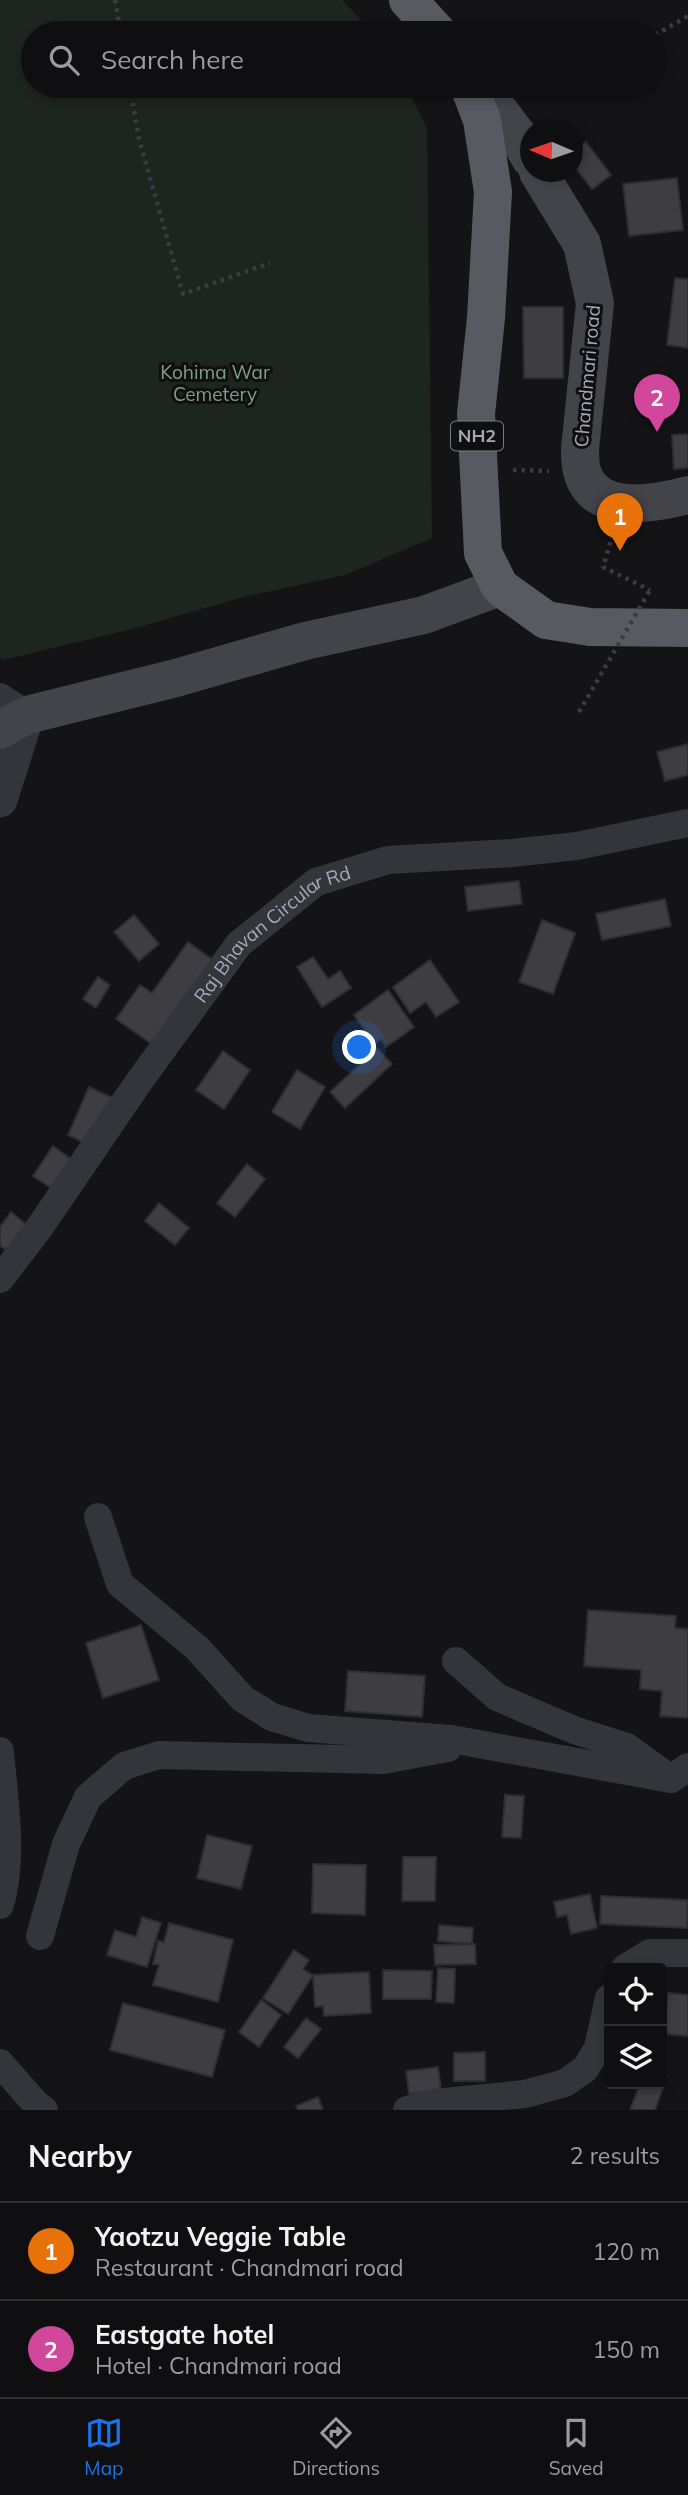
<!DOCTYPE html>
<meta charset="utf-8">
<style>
body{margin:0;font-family:Mulish,sans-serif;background:#1d1c1e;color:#f1f3f6}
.controls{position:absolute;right:21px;bottom:21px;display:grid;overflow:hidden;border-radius:7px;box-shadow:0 4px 10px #0003}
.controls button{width:63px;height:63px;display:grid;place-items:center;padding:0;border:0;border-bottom:2px solid #2f2e30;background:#0f0e10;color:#f1f3f6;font:35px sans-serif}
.compass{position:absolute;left:520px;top:119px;width:63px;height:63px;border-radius:50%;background:#0f0e10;box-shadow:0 4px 10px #0003;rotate:272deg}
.you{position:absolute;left:360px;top:1048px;width:24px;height:24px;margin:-18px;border:5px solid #fff;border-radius:50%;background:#1a73e8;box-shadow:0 0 0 10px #1a73e833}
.badge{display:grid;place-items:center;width:46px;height:46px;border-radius:50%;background:#1a73e8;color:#fff;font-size:23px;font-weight:700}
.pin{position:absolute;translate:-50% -58px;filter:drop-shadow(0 2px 4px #0008)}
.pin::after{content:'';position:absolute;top:37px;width:24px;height:21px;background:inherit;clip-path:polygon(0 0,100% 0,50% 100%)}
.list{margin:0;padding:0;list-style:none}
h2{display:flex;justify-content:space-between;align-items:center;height:91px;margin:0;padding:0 28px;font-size:30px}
h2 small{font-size:23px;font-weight:400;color:#9b9c9f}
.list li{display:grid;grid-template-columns:46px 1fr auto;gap:21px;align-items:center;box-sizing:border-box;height:98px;padding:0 28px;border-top:2px solid #2f2e30}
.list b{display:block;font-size:26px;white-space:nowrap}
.list p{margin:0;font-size:23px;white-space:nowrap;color:#9b9c9f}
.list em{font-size:23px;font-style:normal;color:#9b9c9f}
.icon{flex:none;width:38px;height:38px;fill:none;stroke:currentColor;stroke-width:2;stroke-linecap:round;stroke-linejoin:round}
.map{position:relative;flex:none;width:688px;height:2110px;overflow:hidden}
.search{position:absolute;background:#0f0e10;box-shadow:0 4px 10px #0003;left:21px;right:21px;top:21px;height:77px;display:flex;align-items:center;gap:18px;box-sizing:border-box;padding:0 24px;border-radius:38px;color:#9b9c9f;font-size:26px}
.sheet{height:287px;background:#0f0e10}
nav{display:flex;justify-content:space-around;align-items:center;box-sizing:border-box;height:98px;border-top:2px solid #2f2e30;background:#0f0e10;font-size:19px;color:#9b9c9f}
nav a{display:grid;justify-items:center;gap:4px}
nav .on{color:#1a73e8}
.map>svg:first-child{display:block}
.green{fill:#1d251f}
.building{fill:#3e3e42;stroke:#2e2d31;stroke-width:2}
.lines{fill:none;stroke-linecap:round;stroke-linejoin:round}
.path{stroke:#3a3c41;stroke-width:4.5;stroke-dasharray:3.5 5;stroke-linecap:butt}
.minor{stroke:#34353a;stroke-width:28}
.tertiary{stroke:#34353a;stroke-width:35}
.secondary{stroke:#42444a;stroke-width:38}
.trunk{stroke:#585a62;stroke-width:38}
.path-bridge{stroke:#3a3c41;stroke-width:4.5;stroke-dasharray:3.5 5;stroke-linecap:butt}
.labels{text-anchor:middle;stroke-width:6;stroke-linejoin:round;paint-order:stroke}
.shield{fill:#0f0e10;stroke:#787a84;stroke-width:2}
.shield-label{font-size:18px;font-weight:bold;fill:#a5a9b6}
.park-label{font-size:19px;fill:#7ba181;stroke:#0f0e10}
.street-label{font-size:19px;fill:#a5a9b6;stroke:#0f0e10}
</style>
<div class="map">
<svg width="688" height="2110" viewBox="0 0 688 2110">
<rect width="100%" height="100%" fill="#141315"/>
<path class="green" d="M0 0H342L374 33H33V86H406L427 128 432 538 345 575 243 597 132 629 3 660 0 657Z"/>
<g class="building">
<path d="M586 142 611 175 592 189 572 163V152Z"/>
<path d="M677 178 683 230 629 236 623 184Z"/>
<path d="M675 278 688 279V348L667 345Z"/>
<path d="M523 307H563V378H524Z"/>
<path d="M688 434V468L674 469 672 435Z"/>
<path d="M688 744V775L665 781 657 752Z"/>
<path d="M519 881 522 904 468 911 465 887Z"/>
<path d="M665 899 671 926 602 940 596 914Z"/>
<path d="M134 915 159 944 139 961 114 932Z"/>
<path d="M542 920 575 933 553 994 519 982Z"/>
<path d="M188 942 216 962 156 1047 116 1019 140 985 152 993Z"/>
<path d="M313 957 328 979 340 971 351 988 322 1007 297 967Z"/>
<path d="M430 960 459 1002 436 1017 426 1002 410 1013 393 987Z"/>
<path d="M98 977 110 985 96 1008 83 999Z"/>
<path d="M388 990 414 1027 386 1047 381 1039 375 1044 354 1015Z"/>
<path d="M377 1048 392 1064 345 1108 330 1092Z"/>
<path d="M223 1051 250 1070 224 1109 196 1090Z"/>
<path d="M297 1070 325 1087 300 1129 272 1112Z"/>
<path d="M89 1087 113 1098 91 1146 68 1135Z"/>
<path d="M53 1146 71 1159 51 1188 33 1176Z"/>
<path d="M247 1164 265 1179 235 1217 217 1203Z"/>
<path d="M159 1203 189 1228 175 1245 145 1221Z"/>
<path d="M11 1212 28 1226 9 1252 0 1246V1227Z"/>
<path d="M588 1610 676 1616 675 1628 688 1629V1718L660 1716 662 1691 640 1689 641 1670 584 1666Z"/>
<path d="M141 1625 159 1680 103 1698 86 1643Z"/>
<path d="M348 1671 425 1676 422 1717 345 1711Z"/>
<path d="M505 1795 524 1796 521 1838 502 1837Z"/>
<path d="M207 1835 252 1846 241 1889 197 1878Z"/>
<path d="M403 1857H436L435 1901H402Z"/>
<path d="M313 1864 366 1865 365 1915 312 1913Z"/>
<path d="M590 1894 597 1928 571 1934 567 1915 557 1917 554 1902Z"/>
<path d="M601 1896 688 1900 687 1928 600 1924Z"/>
<path d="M142 1917 161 1923 147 1967 107 1955 115 1930 136 1937Z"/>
<path d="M169 1923 233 1940 218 2002 153 1985 159 1965 153 1964 158 1941 164 1942Z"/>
<path d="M439 1925 473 1928 472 1944 438 1941Z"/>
<path d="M475 1944 476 1964 435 1965 434 1945Z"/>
<path d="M294 1950 309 1960 303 1969 313 1975 288 2014 263 1998Z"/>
<path d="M438 1968 455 1969 454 2003 436 2002Z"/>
<path d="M383 1970 432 1971 431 1999H383Z"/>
<path d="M369 1972 371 2013 324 2016 323 2006 315 2007 313 1975Z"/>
<path d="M668 1993 688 1995V2036L663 2034Z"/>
<path d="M261 2000 281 2015 259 2047 239 2032Z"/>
<path d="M123 2003 225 2030 212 2077 110 2050Z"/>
<path d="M306 2018 321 2029 298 2058 284 2047Z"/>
<path d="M485 2052V2081H454V2053Z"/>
<path d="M438 2067 441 2090 409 2094 406 2071Z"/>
<path d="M662 2073 667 2076 655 2110H630L640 2084H662Z"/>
<path d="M318 2097 323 2110H298L296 2106Z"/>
</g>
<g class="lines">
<g class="path">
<path d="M115 0 121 33"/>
<path d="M655 35 688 16"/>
<path d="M130 86 139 139 183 294 270 263"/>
<path d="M513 470 549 471"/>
<path d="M613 534 603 567 650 590"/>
</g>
<g class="minor">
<path d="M0 697 27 715"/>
<path id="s1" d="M0 1279 37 1231 138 1083 239 944 316 882 388 860 512 853 577 846 688 823"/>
<path d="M98 1517 120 1584 197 1648 243 1699 272 1717 308 1728 451 1739 671 1779"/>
<path d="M456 1661 497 1697 574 1730 627 1747 671 1779 688 1767"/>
<path d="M0 1751C4 1801 14 1855 0 1905"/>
<path d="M40 1936 66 1844 88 1797 124 1766 159 1755 383 1760 448 1748"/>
<path d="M625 1968 650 1953H688"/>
<path d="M0 2063 35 2103 44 2110"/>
<path d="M407 2110 433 2103 525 2094 565 2083 585 2069 598 2048 609 1998"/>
</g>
<path class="tertiary" d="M0 800 27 715"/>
<g class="secondary">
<path d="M480 86 516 133 530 158"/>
<path d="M538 172 582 244 595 303 580 449C580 456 580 464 582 471 594 516 654 504 688 495"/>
<path d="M0 730 27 715 176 678 305 641 424 615 500 587"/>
</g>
<g class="trunk">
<path d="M408 0 438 33"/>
<path d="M469 86 482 120 493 192 486 318 476 414 483 553 500 587 546 620 590 627 688 628"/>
</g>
<path class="path-bridge" d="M579 712 650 590"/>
</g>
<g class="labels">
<rect class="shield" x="451" y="421.5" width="52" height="29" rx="5"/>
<g class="shield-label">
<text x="477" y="442">NH2</text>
</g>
<g class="park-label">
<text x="215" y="379">Kohima War<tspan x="215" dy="22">Cemetery</tspan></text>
</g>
<g class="street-label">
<text transform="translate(587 376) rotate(-85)" y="7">Chandmari road</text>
<text dy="7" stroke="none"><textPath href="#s1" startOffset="444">Raj Bhavan Circular Rd</textPath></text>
</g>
</g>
</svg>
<div class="controls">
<button><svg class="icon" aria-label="locate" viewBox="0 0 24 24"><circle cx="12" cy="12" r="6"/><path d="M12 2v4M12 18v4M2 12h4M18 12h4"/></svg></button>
<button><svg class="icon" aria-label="layers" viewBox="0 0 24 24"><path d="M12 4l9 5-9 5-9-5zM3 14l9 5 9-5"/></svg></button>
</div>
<svg class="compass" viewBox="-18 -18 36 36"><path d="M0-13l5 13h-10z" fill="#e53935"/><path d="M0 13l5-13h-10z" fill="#9b9c9f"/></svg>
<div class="you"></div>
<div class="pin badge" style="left:620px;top:551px;background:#e8710a">1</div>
<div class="pin badge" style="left:657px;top:432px;background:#d1479c">2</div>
<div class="search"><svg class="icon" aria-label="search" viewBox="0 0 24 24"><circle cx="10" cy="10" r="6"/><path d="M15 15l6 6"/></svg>Search here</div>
</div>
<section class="sheet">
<h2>Nearby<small>2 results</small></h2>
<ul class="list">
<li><span class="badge" style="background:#e8710a">1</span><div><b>Yaotzu Veggie Table</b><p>Restaurant · Chandmari road</p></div><em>120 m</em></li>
<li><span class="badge" style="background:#d1479c">2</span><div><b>Eastgate hotel</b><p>Hotel · Chandmari road</p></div><em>150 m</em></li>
</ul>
</section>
<nav>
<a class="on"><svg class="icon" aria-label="map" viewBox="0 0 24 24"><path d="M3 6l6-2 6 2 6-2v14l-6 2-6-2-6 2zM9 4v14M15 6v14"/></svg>Map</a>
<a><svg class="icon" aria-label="directions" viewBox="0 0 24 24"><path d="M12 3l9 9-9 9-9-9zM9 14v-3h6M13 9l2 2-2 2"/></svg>Directions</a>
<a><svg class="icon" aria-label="saved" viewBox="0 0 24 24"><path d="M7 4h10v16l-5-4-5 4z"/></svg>Saved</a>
</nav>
